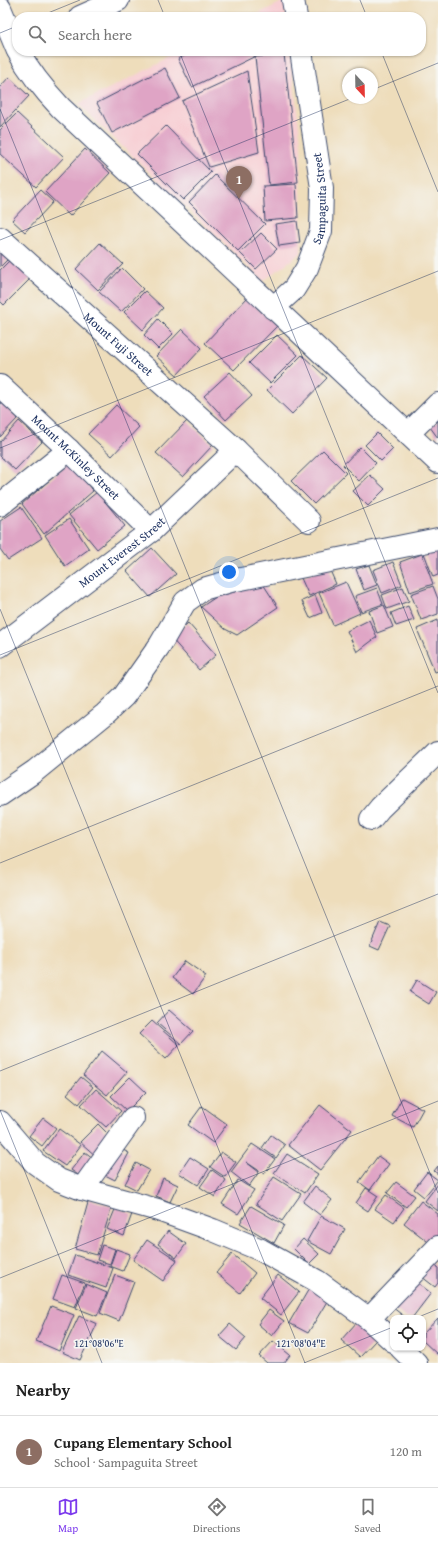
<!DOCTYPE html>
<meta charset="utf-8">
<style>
body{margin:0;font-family:"Gentium Book Plus",serif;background:#f6f6f6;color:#222}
.controls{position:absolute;right:12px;bottom:12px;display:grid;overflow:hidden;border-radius:8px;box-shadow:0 1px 3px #0004}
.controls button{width:36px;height:36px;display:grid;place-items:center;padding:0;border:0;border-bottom:1px solid #e0e0e0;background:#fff;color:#222;font:20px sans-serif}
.compass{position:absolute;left:342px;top:68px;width:36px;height:36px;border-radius:50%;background:#fff;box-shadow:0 1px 3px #0004;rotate:158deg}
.you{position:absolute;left:229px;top:572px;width:14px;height:14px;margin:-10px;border:3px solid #fff;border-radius:50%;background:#1a73e8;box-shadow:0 0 0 6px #1a73e833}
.badge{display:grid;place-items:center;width:26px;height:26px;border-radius:50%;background:#7c3aed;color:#fff;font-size:13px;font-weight:700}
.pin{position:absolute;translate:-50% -33px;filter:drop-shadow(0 1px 2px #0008)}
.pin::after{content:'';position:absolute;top:21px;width:14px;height:12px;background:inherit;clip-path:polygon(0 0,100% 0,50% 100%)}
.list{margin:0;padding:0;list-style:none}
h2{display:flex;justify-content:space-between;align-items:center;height:52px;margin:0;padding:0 16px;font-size:17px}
h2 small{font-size:13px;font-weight:400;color:#767676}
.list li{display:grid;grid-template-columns:26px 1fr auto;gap:12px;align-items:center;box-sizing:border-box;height:72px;padding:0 16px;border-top:1px solid #e0e0e0}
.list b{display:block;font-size:15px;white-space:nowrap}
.list p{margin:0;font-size:13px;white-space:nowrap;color:#767676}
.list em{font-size:13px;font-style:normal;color:#767676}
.icon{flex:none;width:22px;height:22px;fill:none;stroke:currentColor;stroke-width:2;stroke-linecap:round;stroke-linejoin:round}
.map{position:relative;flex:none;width:438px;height:1363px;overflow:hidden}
.search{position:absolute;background:#fff;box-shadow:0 1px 3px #0004;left:12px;right:12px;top:12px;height:44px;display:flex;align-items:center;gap:10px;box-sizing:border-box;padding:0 14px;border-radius:16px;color:#767676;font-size:15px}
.sheet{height:124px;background:#fff}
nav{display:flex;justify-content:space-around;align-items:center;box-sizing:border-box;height:56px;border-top:1px solid #e0e0e0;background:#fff;font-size:11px;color:#767676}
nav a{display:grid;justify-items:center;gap:2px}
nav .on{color:#7c3aed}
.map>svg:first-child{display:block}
.built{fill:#f7cfd4}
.building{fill:#dfa4c5}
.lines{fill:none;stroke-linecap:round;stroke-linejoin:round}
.minor-casing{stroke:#3b496c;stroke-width:24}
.minor{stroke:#fff;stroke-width:22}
.ticks{fill:none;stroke:#1b2f5e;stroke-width:1;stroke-opacity:0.45}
.labels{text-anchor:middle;stroke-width:3;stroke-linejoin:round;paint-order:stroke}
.street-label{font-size:12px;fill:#1b2f5e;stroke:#f6f6f2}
.ticks-label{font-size:10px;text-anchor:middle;fill:#1b2f5e;stroke:#f6f6f2;stroke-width:3;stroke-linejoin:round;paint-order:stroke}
</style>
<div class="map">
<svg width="438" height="1363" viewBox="0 0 438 1363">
<rect width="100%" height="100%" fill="#f6f6f2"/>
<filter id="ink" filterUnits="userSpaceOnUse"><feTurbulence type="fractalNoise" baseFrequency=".025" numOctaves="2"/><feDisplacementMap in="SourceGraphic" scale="8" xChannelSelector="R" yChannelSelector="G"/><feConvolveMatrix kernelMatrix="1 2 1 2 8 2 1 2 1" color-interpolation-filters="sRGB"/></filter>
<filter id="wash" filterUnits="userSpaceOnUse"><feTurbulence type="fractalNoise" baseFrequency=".012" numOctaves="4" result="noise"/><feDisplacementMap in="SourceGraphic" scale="16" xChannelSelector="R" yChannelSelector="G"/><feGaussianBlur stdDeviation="0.9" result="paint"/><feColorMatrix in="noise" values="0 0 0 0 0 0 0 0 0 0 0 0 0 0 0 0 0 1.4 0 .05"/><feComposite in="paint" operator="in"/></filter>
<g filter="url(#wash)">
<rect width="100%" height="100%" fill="#edb"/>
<g class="built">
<path d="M284 1 286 17H252Z"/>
<path d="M184 51H290L301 144V253L263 281 78 104Z"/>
</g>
<g id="blocks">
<g class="building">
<path d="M194 51H266L192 87 178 59Z"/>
<path d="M284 54 298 182 269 185 255 57Z"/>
<path d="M165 68 180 98 112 133 97 103Z"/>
<path d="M247 71 259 152 209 167 182 101Z"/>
<path d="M9 77 29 96 0 127V87Z"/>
<path d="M17 113 64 157 36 187 0 154V130Z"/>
<path d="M166 126 211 172 183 200 137 154Z"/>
<path d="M85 149 110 173 70 216 45 192Z"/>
<path d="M215 175 265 224 238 251 189 202Z"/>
<path d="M296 184 298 218 265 221 263 186Z"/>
<path d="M40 190 53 202 25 232 12 220Z"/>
<path d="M297 221 300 243 279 246 275 224Z"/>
<path d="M261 233 277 249 256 269 240 253Z"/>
<path d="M100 243 123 264 98 290 76 269Z"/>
<path d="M0 247 10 257 0 267Z"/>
<path d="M13 257 33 276 4 305 0 301V270Z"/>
<path d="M122 268 143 289 121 312 99 292Z"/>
<path d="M145 291 163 308 143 330 124 312Z"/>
<path d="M247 298 277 326 234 370 205 343Z"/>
<path d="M158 319 173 334 158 349 144 335Z"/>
<path d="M182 329 202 348 177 375 156 356Z"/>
<path d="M277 335 298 355 270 383 249 363Z"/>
<path d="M302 355 327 378 292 414 267 390Z"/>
<path d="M230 372 252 396 226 420 204 396Z"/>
<path d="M0 401 18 418 0 437Z"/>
<path d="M116 405 139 427 112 456 88 434Z"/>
<path d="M19 421 42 442 15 470 0 456V442Z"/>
<path d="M187 421 213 445 183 477 156 453Z"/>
<path d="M438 421V438L430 427Z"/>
<path d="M377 433 393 449 381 461 365 445Z"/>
<path d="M360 447 376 463 359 481 343 465Z"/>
<path d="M323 450 346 473 314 504 291 481Z"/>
<path d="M69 463 93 491 44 534 22 504Z"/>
<path d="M370 475 385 489 368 506 353 491Z"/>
<path d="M97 492 125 526 97 549 69 515Z"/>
<path d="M21 507 42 538 8 560 0 549V521Z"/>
<path d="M69 519 89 549 65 566 45 535Z"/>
<path d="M152 548 176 574 150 597 127 571Z"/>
<path d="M438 548V575L433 577 424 553Z"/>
<path d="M422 554 433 584 410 592 400 562Z"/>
<path d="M393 562 402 585 382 593 373 570Z"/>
<path d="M369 565 377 585 364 590 356 569Z"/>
<path d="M328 566 336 584 309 596 301 578Z"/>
<path d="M346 582 360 613 333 625 319 593Z"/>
<path d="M263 584 278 607 237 635 225 629 201 607 216 597Z"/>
<path d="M433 586 438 599V614L421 620 411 594Z"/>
<path d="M403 587 409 601 387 609 382 595Z"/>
<path d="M377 588 383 604 361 612 355 596Z"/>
<path d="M315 595 322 613 310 618 302 601Z"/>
<path d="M384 605 393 627 377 633 369 611Z"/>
<path d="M408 606 414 620 396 626 391 613Z"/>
<path d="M369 620 377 637 357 652 347 631Z"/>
<path d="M438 620V671L435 672 417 629Z"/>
<path d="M188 623 216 655 199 670 171 638Z"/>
<path d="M380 922 390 926 379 950 370 946Z"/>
<path d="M185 961 206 976 193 994 172 978Z"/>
<path d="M417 980 436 992 429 1004 410 992Z"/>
<path d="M169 1010 193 1031 181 1044 157 1023Z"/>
<path d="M152 1021 179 1045 166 1059 139 1034Z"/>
<path d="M102 1051 127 1072 107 1095 83 1075Z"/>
<path d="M81 1077 93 1087 79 1104 67 1094Z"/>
<path d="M130 1077 146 1092 127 1111 111 1096Z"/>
<path d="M96 1089 121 1111 106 1127 81 1105Z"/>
<path d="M402 1098 423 1109 413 1127 392 1116Z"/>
<path d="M320 1105 352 1130 320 1170 288 1145Z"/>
<path d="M202 1106 227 1124 213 1143 188 1125Z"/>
<path d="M43 1118 56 1128 42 1146 29 1136Z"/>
<path d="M98 1124 114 1140 97 1157 80 1142Z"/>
<path d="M59 1129 81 1145 65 1166 43 1151Z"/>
<path d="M271 1135 285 1145 276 1158 262 1148Z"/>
<path d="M252 1144 275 1159 264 1174 246 1162 259 1172 249 1186 231 1172Z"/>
<path d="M115 1146 129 1153 115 1180 101 1173Z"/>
<path d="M85 1152 97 1161 84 1179 71 1170Z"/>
<path d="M221 1152 236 1162 225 1177 210 1167Z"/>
<path d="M287 1154 318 1174 305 1193 274 1173Z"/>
<path d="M378 1156 389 1164 370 1190 359 1182Z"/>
<path d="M190 1157 209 1169 198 1185 179 1173Z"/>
<path d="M136 1163 149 1170 137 1190 125 1184Z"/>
<path d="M438 1166V1174L434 1171Z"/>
<path d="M212 1170 226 1180 215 1197 200 1187Z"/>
<path d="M427 1172 438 1180 424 1197 414 1189Z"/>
<path d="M274 1177 301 1194 282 1221 256 1204Z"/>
<path d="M163 1178 178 1185 170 1202 156 1196Z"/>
<path d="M238 1180 254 1190 238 1214 222 1204Z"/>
<path d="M396 1182 415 1196 406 1207 387 1193Z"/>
<path d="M438 1184V1211L425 1201Z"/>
<path d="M315 1186 332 1200 320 1215 303 1202Z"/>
<path d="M366 1188 378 1196 368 1211 356 1203Z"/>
<path d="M386 1195 404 1208 394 1222 375 1209Z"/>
<path d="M89 1199 112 1206 97 1255 75 1249Z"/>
<path d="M421 1201 438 1214V1237L432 1245 404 1223Z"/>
<path d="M251 1206 284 1225 274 1243 240 1223Z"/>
<path d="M116 1207 132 1214 124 1236 107 1229Z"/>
<path d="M321 1216 345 1229 331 1254 307 1241Z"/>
<path d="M168 1231 186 1244 176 1258 158 1244Z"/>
<path d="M303 1239 319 1254 309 1264 294 1249Z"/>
<path d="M147 1240 177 1260 163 1281 133 1260Z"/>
<path d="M102 1245 115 1249 110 1264 97 1260Z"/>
<path d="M116 1249 130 1254 123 1271 110 1266Z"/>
<path d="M232 1254 255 1273 240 1293 216 1273Z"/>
<path d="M75 1255 113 1268 106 1288 68 1275Z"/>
<path d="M428 1260 438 1268V1283L435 1287 417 1273Z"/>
<path d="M62 1275 85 1283 75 1307 53 1299Z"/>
<path d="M115 1275 134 1282 119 1321 100 1313Z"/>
<path d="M278 1275 299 1292 281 1315 260 1298Z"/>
<path d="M414 1280 431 1293 412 1318H406L392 1307Z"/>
<path d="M86 1284 107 1293 97 1316 76 1308Z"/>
<path d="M310 1287 329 1298 308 1333 289 1323Z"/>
<path d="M51 1306 74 1315 59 1351 36 1341Z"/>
<path d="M269 1310 284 1321 272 1336 258 1324Z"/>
<path d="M79 1316 97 1324 80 1360 62 1352Z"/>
<path d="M438 1318V1355L423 1341V1334Z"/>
<path d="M357 1322 376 1340 360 1357 341 1340Z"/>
<path d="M230 1324 246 1338 236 1350 219 1336Z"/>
<path d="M273 1341 290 1355 284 1363H267L259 1356Z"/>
</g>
</g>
</g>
<g filter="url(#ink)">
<use href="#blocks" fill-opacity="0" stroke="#3b496c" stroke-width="1"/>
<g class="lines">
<g class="minor-casing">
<g id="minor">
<path d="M293 0 296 17"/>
<path d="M0 8 17 49"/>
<path d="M80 17 118 0"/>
<path d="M18 51C30 73 44 90 61 108L438 462"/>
<path id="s1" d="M0 238 236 450 309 521"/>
<path id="s2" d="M273 308 294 289 307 268 321 231 322 188 301 51"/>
<path id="s3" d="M0 386 69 450 151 531"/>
<path d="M409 433 438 404"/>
<path d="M0 505 69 450"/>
<path id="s4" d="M0 646 151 531 236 450"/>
<path d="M0 795 35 771 105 714 124 696 160 645 185 602 203 589 231 581 438 539"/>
<path d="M371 819 380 808 438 752"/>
<path d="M0 1122 35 1163 59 1180 82 1189 158 1210 213 1230 261 1250 317 1281 369 1319 393 1341"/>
<path d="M82 1189 133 1118"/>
<path d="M369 1319 438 1247"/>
<path d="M401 1348 416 1363"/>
</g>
</g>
<use href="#minor" class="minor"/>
</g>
</g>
<path class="ticks" d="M158 0 165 17M360 0 367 17M38 17 80 0M0 33 17 26M179 51 438 693M381 51 438 192M372 90 438 63M0 109 438 1193M0 240 352 98M0 448 438 271M0 609 305 1363M0 655 438 478M0 863 438 686M0 1071 438 894M0 1110 102 1363M0 1278 438 1101M416 1318 438 1309M304 1363 393 1327"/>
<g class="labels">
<g class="street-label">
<text dy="4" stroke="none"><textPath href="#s2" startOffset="125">Sampaguita Street</textPath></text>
<text dy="4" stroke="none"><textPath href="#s1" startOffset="159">Mount Fuji Street</textPath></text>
<text dy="4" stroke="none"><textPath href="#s3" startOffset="104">Mount McKinley Street</textPath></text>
<text dy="4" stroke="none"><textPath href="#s4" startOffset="154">Mount Everest Street</textPath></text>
</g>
</g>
<g class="ticks-label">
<text x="99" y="1347">121°08'06"E</text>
<text x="301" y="1347">121°08'04"E</text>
</g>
</svg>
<div class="controls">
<button><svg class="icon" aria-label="locate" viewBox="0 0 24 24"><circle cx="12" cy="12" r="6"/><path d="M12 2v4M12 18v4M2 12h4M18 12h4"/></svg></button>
</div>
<svg class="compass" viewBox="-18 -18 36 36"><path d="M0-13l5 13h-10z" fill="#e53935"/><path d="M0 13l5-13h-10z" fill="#767676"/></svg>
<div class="you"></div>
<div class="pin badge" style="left:239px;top:199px;background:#8d6e63">1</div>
<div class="search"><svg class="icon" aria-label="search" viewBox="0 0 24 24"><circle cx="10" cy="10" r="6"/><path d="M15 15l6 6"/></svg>Search here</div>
</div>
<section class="sheet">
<h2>Nearby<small></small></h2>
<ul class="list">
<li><span class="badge" style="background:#8d6e63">1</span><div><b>Cupang Elementary School</b><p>School · Sampaguita Street</p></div><em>120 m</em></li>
</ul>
</section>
<nav>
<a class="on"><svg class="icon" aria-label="map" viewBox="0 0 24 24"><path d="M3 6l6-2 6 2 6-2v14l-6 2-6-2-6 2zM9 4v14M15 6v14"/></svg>Map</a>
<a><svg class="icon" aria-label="directions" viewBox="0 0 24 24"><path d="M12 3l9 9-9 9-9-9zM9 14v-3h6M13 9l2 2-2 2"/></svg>Directions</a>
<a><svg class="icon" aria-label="saved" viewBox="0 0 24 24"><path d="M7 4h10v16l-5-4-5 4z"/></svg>Saved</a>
</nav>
